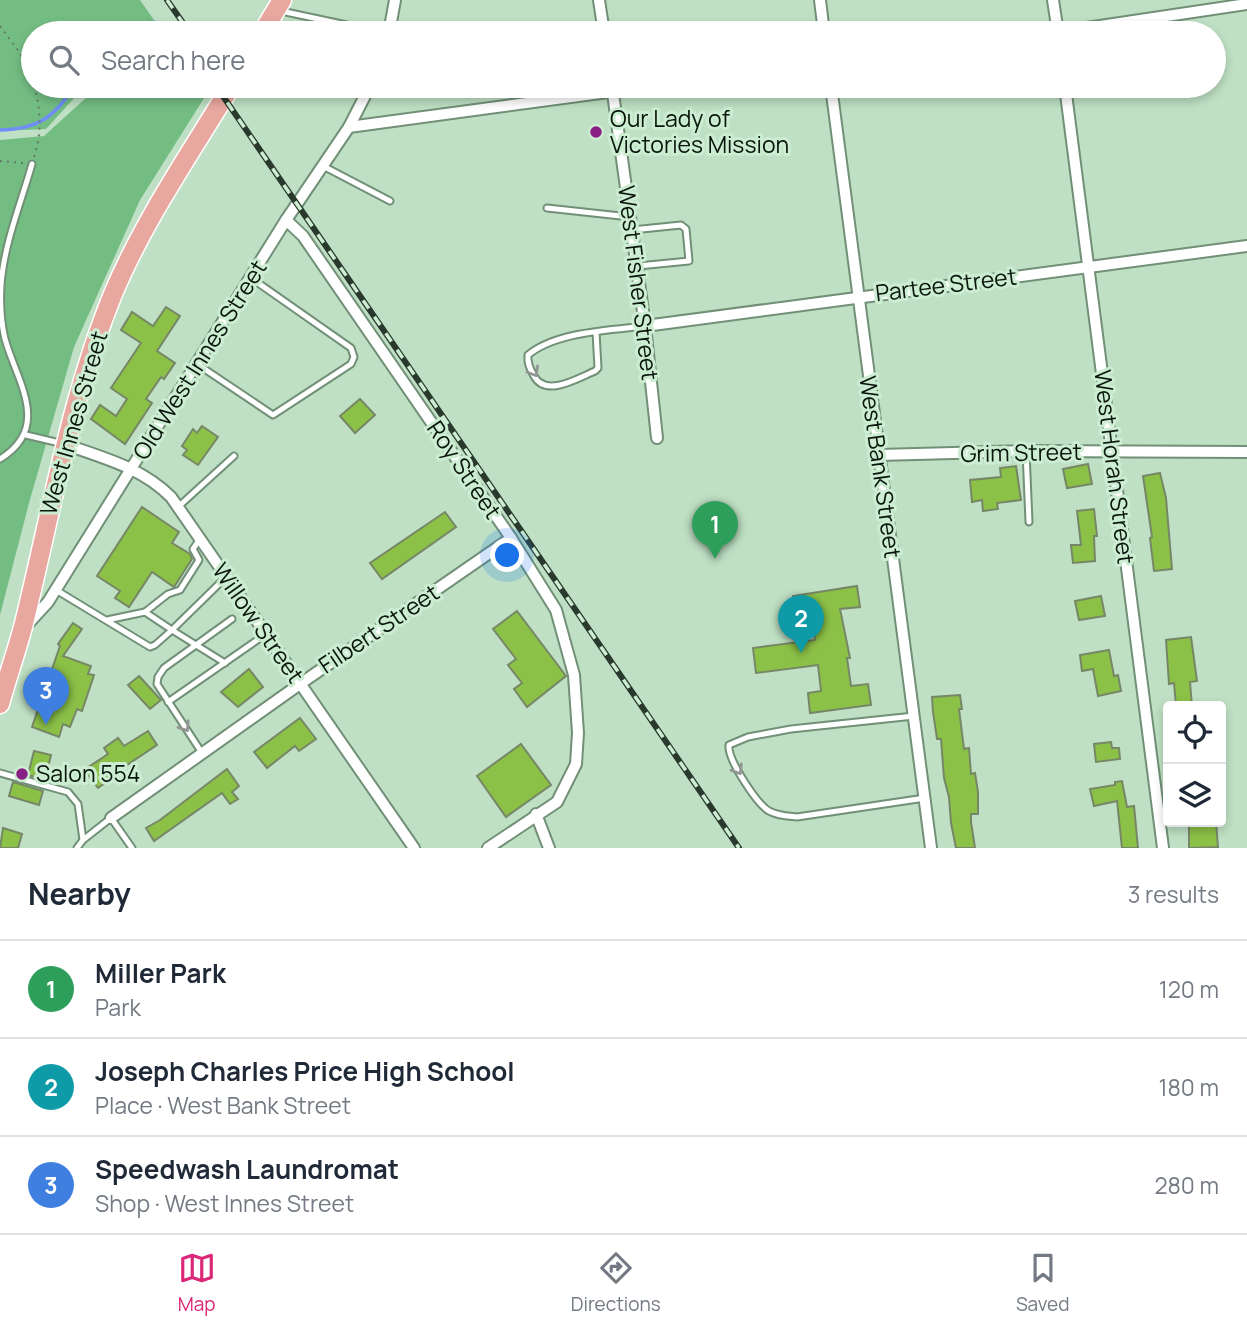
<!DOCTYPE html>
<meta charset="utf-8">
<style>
body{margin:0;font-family:Manrope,sans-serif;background:#f6f6f7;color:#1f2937}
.controls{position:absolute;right:21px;bottom:21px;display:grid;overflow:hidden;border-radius:7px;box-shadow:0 4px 10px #0003}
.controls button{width:63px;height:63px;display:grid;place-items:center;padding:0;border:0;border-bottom:2px solid #e0e1e3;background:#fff;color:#1f2937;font:35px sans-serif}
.you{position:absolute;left:508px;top:556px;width:24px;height:24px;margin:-18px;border:5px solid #fff;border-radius:50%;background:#1a73e8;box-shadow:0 0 0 10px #1a73e833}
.badge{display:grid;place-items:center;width:46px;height:46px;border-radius:50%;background:#db2777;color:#fff;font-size:23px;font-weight:700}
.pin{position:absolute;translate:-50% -58px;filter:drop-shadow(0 2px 4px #0008)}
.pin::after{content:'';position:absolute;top:37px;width:24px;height:21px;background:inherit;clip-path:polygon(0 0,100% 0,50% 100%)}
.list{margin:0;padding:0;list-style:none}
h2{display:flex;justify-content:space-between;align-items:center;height:91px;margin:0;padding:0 28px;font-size:30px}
h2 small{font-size:23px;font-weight:400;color:#747a83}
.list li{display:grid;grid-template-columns:46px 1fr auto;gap:21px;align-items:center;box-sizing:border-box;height:98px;padding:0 28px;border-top:2px solid #e0e1e3}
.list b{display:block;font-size:26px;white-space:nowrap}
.list p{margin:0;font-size:23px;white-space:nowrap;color:#747a83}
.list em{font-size:23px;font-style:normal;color:#747a83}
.icon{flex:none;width:38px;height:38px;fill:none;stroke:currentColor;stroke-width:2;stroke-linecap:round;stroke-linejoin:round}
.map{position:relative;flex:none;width:1247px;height:848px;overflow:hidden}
.search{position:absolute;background:#fff;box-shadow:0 4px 10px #0003;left:21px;right:21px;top:21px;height:77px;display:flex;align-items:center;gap:18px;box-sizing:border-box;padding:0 24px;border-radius:38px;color:#747a83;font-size:26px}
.sheet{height:385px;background:#fff}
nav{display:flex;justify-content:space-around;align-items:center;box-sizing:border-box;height:98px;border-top:2px solid #e0e1e3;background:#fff;font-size:19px;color:#747a83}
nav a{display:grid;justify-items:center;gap:4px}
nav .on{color:#db2777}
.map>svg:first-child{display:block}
.green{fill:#73bd83}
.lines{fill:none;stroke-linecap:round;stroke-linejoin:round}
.stream{stroke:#6f8ef9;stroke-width:3.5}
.building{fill:#8cc147;stroke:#768766;stroke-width:2}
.lane-casing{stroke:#719077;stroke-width:9}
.street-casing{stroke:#719077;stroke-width:14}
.primary-casing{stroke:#fff;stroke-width:21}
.path{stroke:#637a67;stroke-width:2;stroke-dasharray:2 5;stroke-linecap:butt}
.lane{stroke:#fff;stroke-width:5}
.street{stroke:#fff;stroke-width:10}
.primary{stroke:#e8a89f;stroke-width:18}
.rail-casing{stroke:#2a392d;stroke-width:6}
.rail{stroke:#ccedd1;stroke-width:3.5;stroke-dasharray:10;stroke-linecap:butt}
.oneway{stroke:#919692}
.poi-dot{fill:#891f85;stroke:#ccedd1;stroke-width:2.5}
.labels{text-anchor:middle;stroke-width:6;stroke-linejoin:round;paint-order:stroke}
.poi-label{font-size:23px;fill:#0a160d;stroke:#ccedd1;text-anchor:start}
.street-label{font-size:23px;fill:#0a160d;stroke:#ccedd1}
</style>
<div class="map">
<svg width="1247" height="848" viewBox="0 0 1247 848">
<rect width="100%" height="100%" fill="#bfe0c4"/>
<g class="green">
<path d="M0 0H140L163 33H33V86H85L46 129 0 131Z"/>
<path d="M99 86H194L206 95 140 200 74 347 29 503 0 615V140L44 136Z"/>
</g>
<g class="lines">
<g class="stream">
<path d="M137 33 154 22"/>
<path d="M0 130C39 129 54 117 75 86"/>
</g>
</g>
<g class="building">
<path d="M166 307 180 316 157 351 175 363 164 379 161 377 146 399 152 403 125 444 91 419 100 405 116 416 127 399 111 388 141 343 121 330 132 312 153 326Z"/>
<path d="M360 399 375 415 355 433 340 416Z"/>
<path d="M202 426 218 437 198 465 183 455 187 450 182 446 193 429 197 433Z"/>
<path d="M1088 464 1092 484 1067 488 1063 469Z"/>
<path d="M1016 466 1021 500 997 503 998 509 983 511 982 500 972 502 970 480 1001 477 1000 468Z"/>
<path d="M1160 473 1166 498 1172 569 1154 571 1150 538 1152 537 1143 476Z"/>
<path d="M142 507 179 532 172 543 190 554 192 559 174 587 152 572 129 607 115 598 120 591 97 576Z"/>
<path d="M1094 509 1097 536H1094L1095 561 1073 563 1071 545H1081L1077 511Z"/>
<path d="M445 512 456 527 382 579 370 563Z"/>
<path d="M857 586 860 607 840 609 850 658H847L851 686 868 684 871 705 810 713 808 693 821 691 818 665 756 673 753 648 815 640 811 613 796 615 793 596Z"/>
<path d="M1101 596 1105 616 1079 620 1075 601Z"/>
<path d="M517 611 566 676 527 707 514 689 522 683 508 665 516 659 493 629Z"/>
<path d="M73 623 82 629 63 656 91 666 88 674 94 675 82 711 77 709 70 727 63 724 59 737 32 727 60 646 58 644Z"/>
<path d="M1191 637 1197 681 1190 682 1192 706H1176L1174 683 1169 684 1166 640Z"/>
<path d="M1109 650 1114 676 1118 675 1121 691 1098 696 1093 669 1082 671 1080 655Z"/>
<path d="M249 669 263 687 238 707 221 692Z"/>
<path d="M139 676 161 700 150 709 128 685Z"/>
<path d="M960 695 962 709H959L964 749 969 748 971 774 975 773 978 792V814H971V822L975 848H956L951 823 949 797 944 778 941 739H937L933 712 932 697Z"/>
<path d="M300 718 316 739 299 751 295 746 267 768 254 752Z"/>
<path d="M148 731 157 745 106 779 108 781 98 788 84 770 108 754 104 748 118 738 124 746Z"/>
<path d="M1111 742 1112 748H1119L1120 759 1096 762 1094 744Z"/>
<path d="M521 744 551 785 506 817 477 776Z"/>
<path d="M34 751 51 755 45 780 28 775Z"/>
<path d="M227 769 239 786 232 792 238 799 230 804 222 793 154 841 146 828 160 820Z"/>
<path d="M1122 781 1127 807 1134 806 1138 848H1122L1117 801 1094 806 1090 789 1115 785V782Z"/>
<path d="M13 782 43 791 39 805 9 796Z"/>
<path d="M1189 822H1216L1218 847 1189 848Z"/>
<path d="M3 828 22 834 18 848H0Z"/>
</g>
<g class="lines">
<g class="lane-casing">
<g id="lane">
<path d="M281 11 384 33"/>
<path d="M323 166 390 201"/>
<path d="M547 208 630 217"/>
<path d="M632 230 681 225 686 229 689 261 638 266"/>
<path d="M596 332 598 368 595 371C578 378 546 398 534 376 530 369 527 363 528 355 555 332 610 330 645 326"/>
<path d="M197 364 273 415 351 364 354 357 351 348 251 278"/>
<path d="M26 435 64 444"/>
<path d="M1026 451 1029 522"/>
<path d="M0 459C52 427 17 382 5 339 1 322 0 302 1 285 4 244 21 203 32 164"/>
<path d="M178 507 234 456"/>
<path d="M56 590 150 647 155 645 172 630 145 612 107 620"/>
<path d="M145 612 168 594 180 590 199 560 193 549 200 539"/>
<path d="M225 663 172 630 226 577"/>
<path d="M168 702 266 634"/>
<path d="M914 716 791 729 748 737 729 745C727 759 757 804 769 811 778 816 787 816 797 817L925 798"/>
<path d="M202 753 157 684 158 677 164 668 232 619"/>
<path d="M0 773 68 792 78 804 83 840"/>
<path d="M77 848 83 840 111 818 132 848"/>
</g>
</g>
<g class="street-casing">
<g id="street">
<path d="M599 0 604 33"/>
<path d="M820 0 824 33"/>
<path d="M1053 0 1058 33"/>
<path d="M389 33 395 0"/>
<path d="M1053 33 1247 4"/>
<path d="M612 86 645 326 657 438"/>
<path d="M831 86 931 848"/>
<path d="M1065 86 1163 848"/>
<path d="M349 127 653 86"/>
<path d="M286 220 303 236 511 538 556 610 574 675 578 733 576 764 557 802 488 848"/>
<path d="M645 326 1247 246"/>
<path d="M64 444C103 458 141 467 171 497L414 848"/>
<path d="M879 455 1026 451 1247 452"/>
<path d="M26 626 48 602 286 220 349 127 370 86"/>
<path d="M536 814 549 848"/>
<path d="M111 818 300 684 511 538"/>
</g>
</g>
<g class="primary-casing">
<g id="primary">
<path d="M262 33 282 0"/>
<path d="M0 704C7 678 16 653 23 627 51 515 69 402 113 294 144 220 190 154 231 86"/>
</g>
</g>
<g class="path">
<path d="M0 26 20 53 33 83"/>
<path d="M34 86C41 110 42 133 34 157"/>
<path d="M0 161 23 163"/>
</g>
<use href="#lane" class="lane"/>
<use href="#street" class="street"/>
<use href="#primary" class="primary"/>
<g class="rail-casing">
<g id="rail">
<path d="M167 0 190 33"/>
<path d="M216 86 739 848"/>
</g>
</g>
<use href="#rail" class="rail"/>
</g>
<defs><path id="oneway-chevron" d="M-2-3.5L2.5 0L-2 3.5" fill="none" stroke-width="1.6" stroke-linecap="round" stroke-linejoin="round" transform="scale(1.75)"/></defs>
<g class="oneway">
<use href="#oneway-chevron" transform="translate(534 372) rotate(60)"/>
<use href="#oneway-chevron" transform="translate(185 727) rotate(56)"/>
<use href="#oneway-chevron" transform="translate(738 770) rotate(58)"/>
</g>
<g class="poi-dot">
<circle cx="596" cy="132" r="7"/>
<circle cx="22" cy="774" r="7"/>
</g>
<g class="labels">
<g class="poi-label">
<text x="610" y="127">Our Lady of<tspan x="610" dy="26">Victories Mission</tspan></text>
<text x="36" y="782">Salon 554</text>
</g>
<g class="street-label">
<text transform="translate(638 283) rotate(83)" y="8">West Fisher Street</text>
<text transform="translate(946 285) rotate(-7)" y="8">Partee Street</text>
<text transform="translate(200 360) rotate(-58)" y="8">Old West Innes Street</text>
<text transform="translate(74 423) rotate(-74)" y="8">West Innes Street</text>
<text transform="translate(1021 453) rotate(-1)" y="8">Grim Street</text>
<text transform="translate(880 467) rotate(82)" y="8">West Bank Street</text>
<text transform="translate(1114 467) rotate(83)" y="8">West Horah Street</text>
<text transform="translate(464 470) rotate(56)" y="8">Roy Street</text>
<text transform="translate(258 623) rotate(55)" y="8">Willow Street</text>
<text transform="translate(379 629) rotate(-34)" y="8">Filbert Street</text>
</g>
</g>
</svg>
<div class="controls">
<button><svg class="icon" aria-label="locate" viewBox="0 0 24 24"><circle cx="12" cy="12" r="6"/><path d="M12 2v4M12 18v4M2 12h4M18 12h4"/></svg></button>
<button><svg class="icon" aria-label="layers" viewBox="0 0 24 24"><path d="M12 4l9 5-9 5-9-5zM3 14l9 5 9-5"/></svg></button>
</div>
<div class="you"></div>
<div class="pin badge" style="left:715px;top:559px;background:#2e9e5b">1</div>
<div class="pin badge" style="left:801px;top:653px;background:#0f9aa8">2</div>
<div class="pin badge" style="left:46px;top:725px;background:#3f7fe0">3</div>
<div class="search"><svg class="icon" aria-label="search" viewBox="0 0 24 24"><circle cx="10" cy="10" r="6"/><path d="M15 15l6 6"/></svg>Search here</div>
</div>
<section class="sheet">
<h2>Nearby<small>3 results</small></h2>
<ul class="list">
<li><span class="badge" style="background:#2e9e5b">1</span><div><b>Miller Park</b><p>Park</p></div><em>120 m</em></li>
<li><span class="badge" style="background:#0f9aa8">2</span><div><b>Joseph Charles Price High School</b><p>Place · West Bank Street</p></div><em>180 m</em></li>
<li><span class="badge" style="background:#3f7fe0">3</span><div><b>Speedwash Laundromat</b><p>Shop · West Innes Street</p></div><em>280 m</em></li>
</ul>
</section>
<nav>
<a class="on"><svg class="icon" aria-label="map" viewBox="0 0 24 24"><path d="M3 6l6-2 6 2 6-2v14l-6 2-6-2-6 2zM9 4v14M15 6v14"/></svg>Map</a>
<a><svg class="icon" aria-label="directions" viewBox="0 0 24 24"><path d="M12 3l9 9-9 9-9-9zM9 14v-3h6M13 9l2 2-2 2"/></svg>Directions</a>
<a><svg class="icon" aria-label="saved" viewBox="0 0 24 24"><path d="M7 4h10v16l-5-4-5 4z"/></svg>Saved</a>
</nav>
